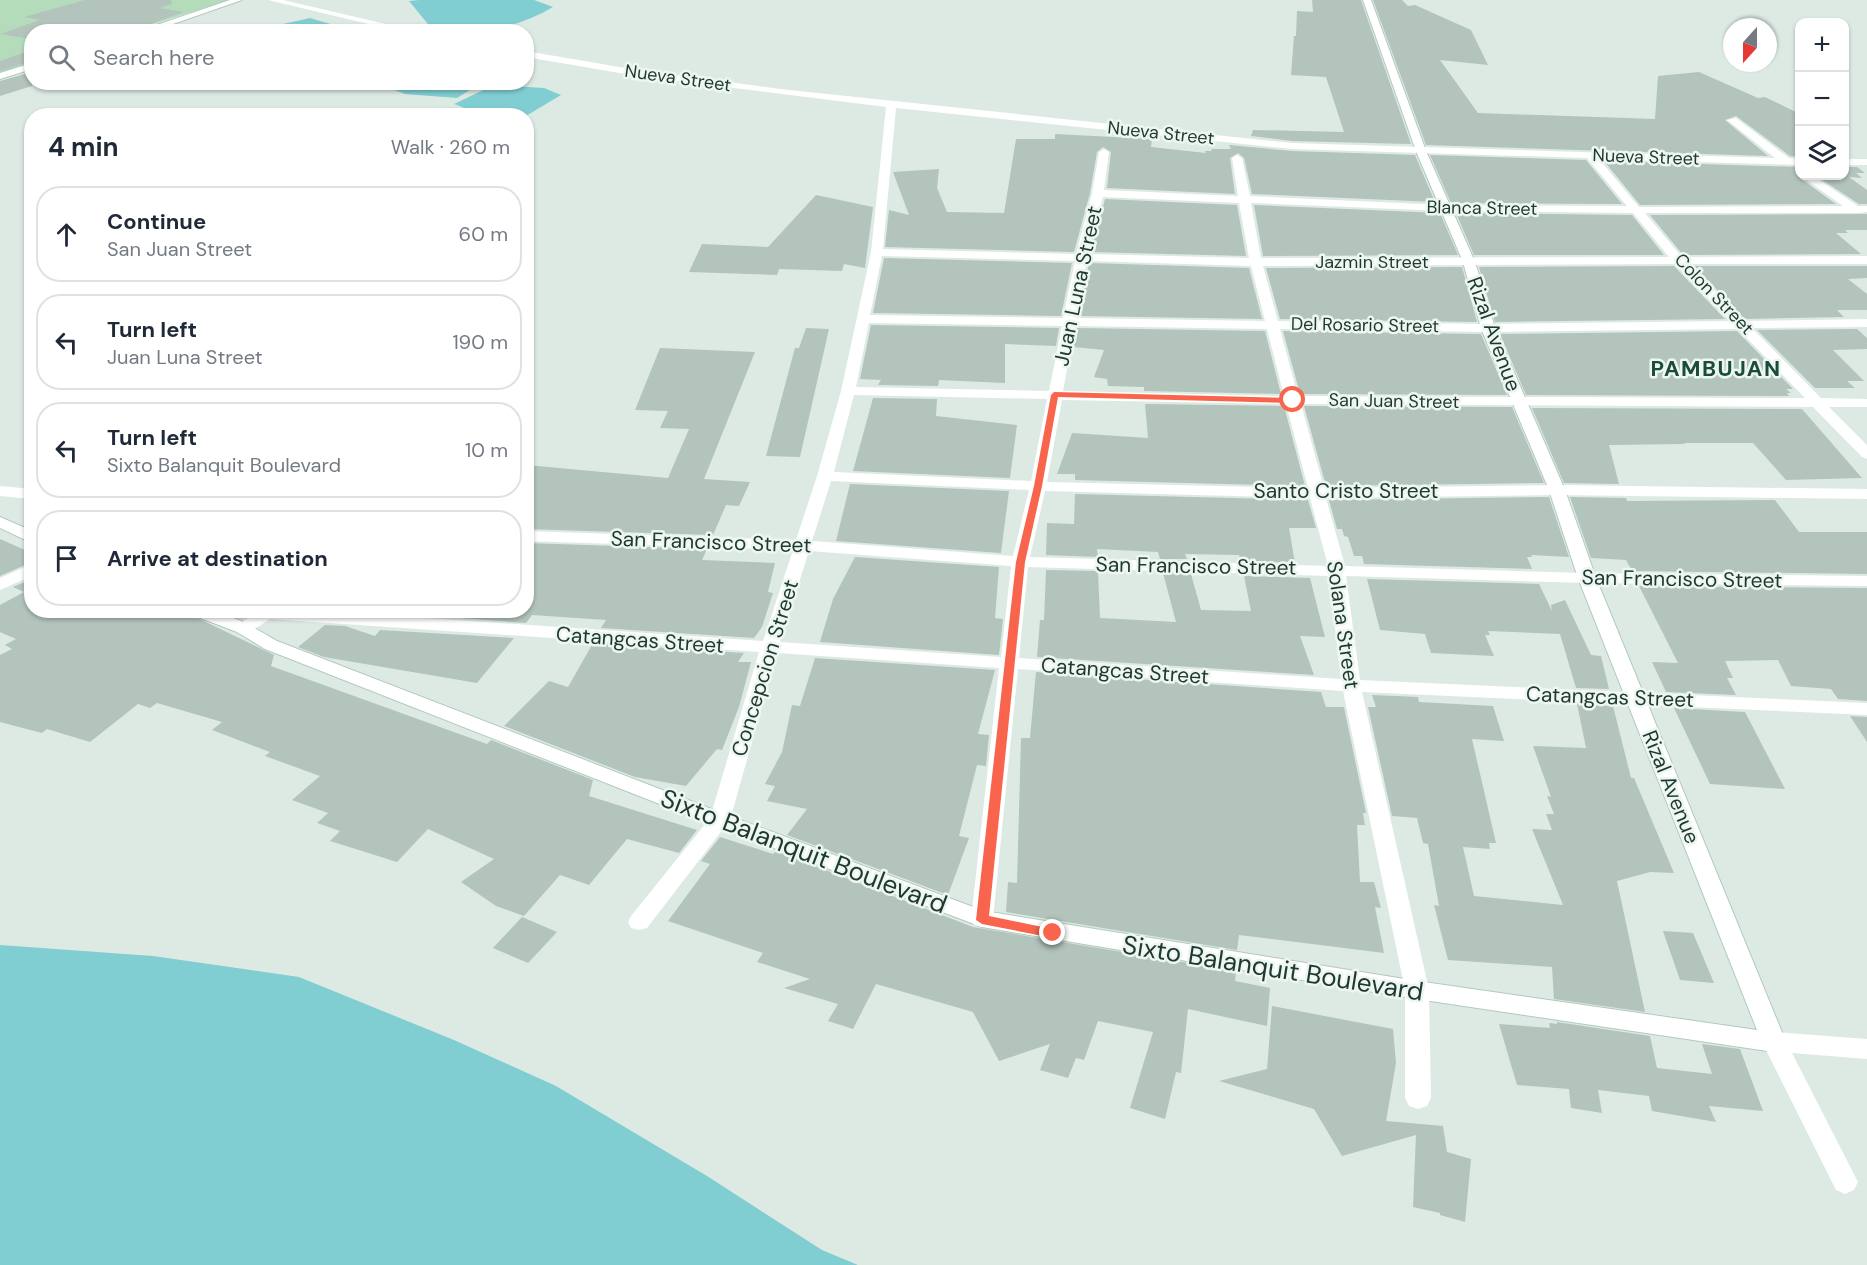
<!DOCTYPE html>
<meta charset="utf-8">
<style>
body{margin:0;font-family:"DM Sans",sans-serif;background:#f2f2f3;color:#1f2937}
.controls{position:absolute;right:18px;top:18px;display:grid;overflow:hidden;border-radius:12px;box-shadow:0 2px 4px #0004}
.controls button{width:54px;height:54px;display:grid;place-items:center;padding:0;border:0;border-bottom:2px solid #e0e1e3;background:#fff;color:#1f2937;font:30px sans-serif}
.compass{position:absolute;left:1723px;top:18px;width:54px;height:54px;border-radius:50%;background:#fff;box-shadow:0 2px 4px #0004;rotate:201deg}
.stop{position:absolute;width:18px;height:18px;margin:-14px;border:4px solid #f8654c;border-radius:50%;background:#fff}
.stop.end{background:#f8654c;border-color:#fff;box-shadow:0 2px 6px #0008}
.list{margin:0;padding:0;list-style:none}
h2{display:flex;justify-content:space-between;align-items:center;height:78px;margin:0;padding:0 24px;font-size:26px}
h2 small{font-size:20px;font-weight:400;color:#747a83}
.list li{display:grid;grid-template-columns:39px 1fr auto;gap:18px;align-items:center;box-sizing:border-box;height:96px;margin:0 12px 12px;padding:0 12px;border:2px solid #e0e1e3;border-radius:24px}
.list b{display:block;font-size:22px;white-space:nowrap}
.list p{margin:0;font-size:20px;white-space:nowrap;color:#747a83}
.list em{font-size:20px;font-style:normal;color:#747a83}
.icon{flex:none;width:33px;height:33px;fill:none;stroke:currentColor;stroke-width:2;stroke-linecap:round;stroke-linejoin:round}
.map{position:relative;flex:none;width:1867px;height:1265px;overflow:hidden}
.search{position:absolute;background:#fff;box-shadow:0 2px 4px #0004;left:24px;top:24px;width:510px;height:66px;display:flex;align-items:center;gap:15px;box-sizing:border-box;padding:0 21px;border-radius:24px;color:#747a83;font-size:22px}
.panel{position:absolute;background:#fff;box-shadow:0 2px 4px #0004;left:24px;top:108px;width:510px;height:510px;border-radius:24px}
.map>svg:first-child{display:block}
.green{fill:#b4dcbb}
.water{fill:#81ced2}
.building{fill:#b2c4bb}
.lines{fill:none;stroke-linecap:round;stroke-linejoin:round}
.secondary-casing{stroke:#b0cabe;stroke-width:2}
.street{fill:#fff;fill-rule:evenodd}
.secondary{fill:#fff;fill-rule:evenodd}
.route{fill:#f8654c}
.labels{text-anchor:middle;stroke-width:5;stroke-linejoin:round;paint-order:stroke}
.far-street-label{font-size:18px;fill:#1e392f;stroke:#edf6f1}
.street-label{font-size:21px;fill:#1e392f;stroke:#edf6f1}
.far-district-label{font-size:22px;font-weight:bold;letter-spacing:1.5px;fill:#1a4c3b;stroke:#edf6f1}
.near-street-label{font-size:26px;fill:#1e392f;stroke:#edf6f1}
</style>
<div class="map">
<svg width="1867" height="1265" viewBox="0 0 1867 1265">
<rect width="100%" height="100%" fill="#ddeae3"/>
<path class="green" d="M0 0H229L131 31 32 32 31 64 0 74Z"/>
<g class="water">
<path d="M419 0H534L553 7C526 23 495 32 464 32 454 32 441 28 432 29L409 1Z"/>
<path d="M310 18 354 31H252Z"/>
<path d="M376 83H481L457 98 405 94Z"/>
<path d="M494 85 544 88 561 95 526 116 483 115 454 104Z"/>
<path d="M0 945 153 956 299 977 454 1040 556 1086 707 1176 822 1250 858 1265H0Z"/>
</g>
<g class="building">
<path d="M85 0H171L172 4 159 8 184 12 127 32H32V39L0 34 40 20 24 17Z"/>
<path d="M1312 0H1361L1411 144 1292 141 1251 136 1253 130 1344 132 1326 77 1291 75 1294 36H1296L1297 11 1313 12Z"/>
<path d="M1373 0H1402L1408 6 1415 5 1471 30 1488 65 1440 60 1478 113 1655 119 1658 76 1699 72 1758 98 1765 97 1800 114V157L1790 156 1736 116 1725 120 1768 156 1426 145Z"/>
<path d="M32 50V61L0 71V61Z"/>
<path d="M32 72V86L0 96V81Z"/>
<path d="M1055 134 1152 139 1151 147 1206 153 1205 151H1212L1211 149H1231L1229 145 1292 151 1415 155 1435 202 1252 194 1244 158 1238 153 1230 158 1235 194 1107 188 1111 152 1103 147 1097 152 1090 193 1074 252 885 247 889 210 909 215 893 172 939 169 937 188 947 212 1004 213 1016 139H1055Z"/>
<path d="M1430 155 1586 160 1622 204 1451 203Z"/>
<path d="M1604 161 1800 167V178L1836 204 1640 205Z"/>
<path d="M1845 167H1857L1865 173H1856L1862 178 1849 177 1867 190V204H1859L1816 176H1845Z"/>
<path d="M816 195 873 207 865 268 844 264 842 271 779 269 777 275 689 272 702 244 768 247Z"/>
<path d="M1105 199 1237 205 1246 256 1091 252Z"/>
<path d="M1254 205 1440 213 1458 255 1263 256Z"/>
<path d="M1456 213 1632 215 1664 255H1474Z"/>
<path d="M1867 214V230H1845L1848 233H1836L1861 254 1683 255 1650 215Z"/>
<path d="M884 258 1072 263 1061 316 873 313Z"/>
<path d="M1089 263 1249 268 1262 319 1079 316Z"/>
<path d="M1674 266 1725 319 1495 322 1479 267Z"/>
<path d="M1694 266H1867V278L1848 279 1867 294V310H1837L1844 317 1745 319Z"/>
<path d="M1462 267 1477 322 1280 319 1266 268Z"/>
<path d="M871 325 1059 328 1056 346 1005 344V383L939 380 938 386 878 385 881 380 860 379Z"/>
<path d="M806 328 829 329 800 457 766 456 795 348H799Z"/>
<path d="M1077 328 1265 331 1281 394 1144 391V387L1108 386 1107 379 1094 377 1104 350 1073 347Z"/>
<path d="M1857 329 1867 338V349L1833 350 1864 381H1847L1855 388H1815L1757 330Z"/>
<path d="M1283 331 1481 334 1507 395 1300 394Z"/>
<path d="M1737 331 1793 389H1786L1791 393H1787L1789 396 1526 395 1500 334Z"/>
<path d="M660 348 755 352 704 479 750 482 739 506 726 505 713 535 526 529V465L668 478 689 429 660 428 668 411 635 410Z"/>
<path d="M873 398 937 399 936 416 1017 425 1010 478 853 471Z"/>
<path d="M1145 404 1284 406 1305 486 1075 480V474H1057L1072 433 1148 438Z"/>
<path d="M1304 406 1512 407 1544 483 1326 486Z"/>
<path d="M1532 408 1802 409 1862 478 1786 480 1753 443H1684L1685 444 1609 445 1619 484 1564 483Z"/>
<path d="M850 484 1009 491 1001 553 836 541Z"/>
<path d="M1075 494 1308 500 1316 528H1289L1295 563 1241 561 1239 555 1185 554 1187 559H1160L1158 552 1097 549 1098 557 1046 555 1047 523 1074 524Z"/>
<path d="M1549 497 1569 557 1531 555 1532 557H1527L1532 569 1364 564 1362 556H1354L1348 537 1344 536 1342 529H1337L1329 500Z"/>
<path d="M1570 497 1626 498 1627 501 1775 500 1799 532H1867V574L1632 571 1626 560 1591 558Z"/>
<path d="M0 539 32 553V562L0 576Z"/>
<path d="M526 543 707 549 702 560 775 563 768 592 773 593 762 627 754 638 601 628 606 620 532 615 526 623 446 617 450 610H526Z"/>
<path d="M855 557 999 567 995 618 1003 619 999 655 820 642 833 599Z"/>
<path d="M1046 570 1098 571 1100 618 1176 622 1163 573 1191 574 1201 610 1251 611 1244 576 1310 578 1325 637 1300 636 1314 675 1037 657 1040 620H1044Z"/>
<path d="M32 579V610H181L274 655 271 666 487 744 491 740 593 780 589 796 697 830 679 853 627 839 589 885 560 875 524 916 496 906 461 882 494 859 428 829 397 862 330 841 340 831 317 823 328 813 292 800 320 776 265 756 270 752 212 730 222 722 157 703 150 708 138 704 90 742 47 729 42 733 0 722V655L12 649 5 645 16 639 0 632V605L24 592 13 587Z"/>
<path d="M1367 579 1539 584 1552 611 1551 605 1565 600 1591 655 1601 656 1609 689 1576 688 1560 634 1488 631 1490 635H1485L1494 656 1431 653 1425 634 1380 630Z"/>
<path d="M1639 586 1867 588V701L1838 699 1831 689 1791 686 1778 660 1725 661 1733 678H1727L1736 695 1666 692 1652 662 1678 663Z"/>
<path d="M325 625 345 626 375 636 380 630 514 638 477 683 324 657 298 647Z"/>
<path d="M593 643 744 653 738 662H751L739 707 722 750 717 749 686 786 635 777 504 726 549 681 568 687Z"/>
<path d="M815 658 995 670 978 734 989 735 986 766 977 765 959 836 969 838 948 895 787 835 807 809 767 801 775 786 765 784 782 752 792 705 800 706Z"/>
<path d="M1036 672 1321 692 1326 707H1344L1366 813H1363L1365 825H1357L1360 882H1374L1381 908 1375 907 1384 953 1239 935 1237 950 1006 912 1008 882 1017 883 1021 738H1030Z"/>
<path d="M1372 695 1418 697 1419 702 1493 706 1504 741 1472 739 1496 843H1489L1490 849 1463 847 1474 896 1563 905 1532 829 1552 830 1546 814H1554L1547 796 1551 797 1533 746 1586 748 1577 704 1613 706 1631 778H1634L1674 873 1650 872 1617 881 1645 1012 1554 999 1552 967 1448 960 1434 905 1439 906 1428 844 1423 843 1417 818 1392 816 1368 707H1376Z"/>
<path d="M1674 708 1745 712 1785 789 1710 784Z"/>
<path d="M1850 716 1867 717V742Z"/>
<path d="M720 837 773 854 776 851 973 927 1236 971 1235 981 1270 988 1267 1026 1188 1009 1181 1073 1176 1072 1165 1119 1130 1108 1153 1032 1098 1021 1084 1060 1076 1058 1068 1078 1040 1070 1050 1044 999 1061 973 1012 876 984 853 1029 828 1021 838 1004 784 988 810 979 757 962 763 953 668 921 710 864 701 861Z"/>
<path d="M522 917 557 932 528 963 493 948Z"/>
<path d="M1663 931 1693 933 1714 983 1680 980Z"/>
<path d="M1272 1006 1393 1029 1396 1063 1386 1121 1443 1126 1447 1152 1471 1159 1465 1222 1440 1215V1213L1413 1207 1416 1135 1342 1156 1314 1109 1219 1081 1267 1069Z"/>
<path d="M1557 1022 1650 1036 1657 1068 1712 1074 1702 1044 1740 1049 1763 1111 1709 1106 1716 1122 1652 1111 1649 1096 1598 1090 1602 1113 1571 1108 1569 1089 1517 1085 1499 1024 1550 1028 1549 1023 1557 1024Z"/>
</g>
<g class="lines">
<g class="secondary-casing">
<g id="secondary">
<path d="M230 0H242L150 32H136Z"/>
<path d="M1363 0H1371L1426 151 1475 262 1495 328 1565 490 1596 578 1786 1042 1783 1049 1774 1052 1417 999 982 927 713 825 265 649 237 632 190 614 188 610C226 610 245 622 277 641L727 815 984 911 1417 981 1757 1030 1578 578 1549 490 1481 328 1463 262 1416 151Z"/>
<path d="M32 63V69L0 79V73Z"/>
<path d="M0 517 32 531V543L0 528Z"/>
</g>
</g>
<g class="street">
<path d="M268 0H283L420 32H402Z"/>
<path d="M526 51 631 69 780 89 1292 143 1775 158 1727 120 1736 118 1789 158 1800 159V165L1599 159 1639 207 1843 206 1801 176H1813L1858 206H1867V212L1857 213H1645L1682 257 1867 256V264H1689L1744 321 1867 319V327L1752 328 1821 398 1867 399V407H1829L1867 445V459L1862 457 1813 407 1301 404 1324 488 1557 485 1867 489V499L1557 495 1326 498 1345 566 1587 573 1867 576V586L1587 583 1346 576 1360 680 1867 703V715L1362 692 1429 990 1431 1098 1427 1106 1418 1109 1409 1106 1405 1098V990L1343 691 1018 669 993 919 990 925 982 927 974 925 971 919 999 668 777 653 730 820 647 928 639 930 631 928 628 922 631 916 710 818 759 652 270 619C260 625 250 635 237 632L234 628 259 610H309L763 641 793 550 526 541V531L796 540 817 476 841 391 871 252 886 107 631 75 526 57ZM896 108 1292 149 1587 158 1627 206 1444 205 1250 196 1242 158 1237 155 1232 158 1238 196 1104 190 1109 152 1104 149 1099 152 1092 193 1076 254 883 249ZM1103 197 1239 203 1249 258 1088 254ZM1251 203 1444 211 1633 213 1669 257 1261 258ZM882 256 1075 261 1063 318 870 315ZM1087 261 1251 266 1265 321 1076 318ZM1675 264 1730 321 1488 324 1278 321 1263 266ZM869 323 1062 326 1049 391 856 387ZM1075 326 1267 329 1284 396 1063 391ZM1280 329 1488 332 1738 329 1805 398 1298 396ZM854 395 1047 399 1031 481 834 472ZM1062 400 1286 404 1308 488 1047 482ZM831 481 1029 490 1013 556 812 541ZM1045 491 1310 498 1328 566 1030 557ZM809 551 1011 566 1001 657 780 642ZM1028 567 1329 576 1341 679 1019 658Z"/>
<rect x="1844" y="159" width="23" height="6"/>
<path d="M0 486 32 489V499L0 496Z"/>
<path d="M32 564V576L0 590V578Z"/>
<path d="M1774 1032 1867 1039V1059L1792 1053 1858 1182 1854 1190 1845 1194 1836 1190 1762 1042 1765 1035Z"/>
</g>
<use href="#secondary" class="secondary"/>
</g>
<path class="route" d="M1054 392 1293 398 1297 400 1293 403 1058 397 1042 486 1025 562 989 916 1057 930V936L1053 938 982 924 976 920 1016 562 1034 486 1051 395Z"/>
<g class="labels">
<g class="far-street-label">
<text transform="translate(678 78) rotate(8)" y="6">Nueva Street</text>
<text transform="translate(1161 133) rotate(6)" y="6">Nueva Street</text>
<text transform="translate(1646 157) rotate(2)" y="6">Nueva Street</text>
<text transform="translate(1482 208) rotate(1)" y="6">Blanca Street</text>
<text x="1372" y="268">Jazmin Street</text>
<text transform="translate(1714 294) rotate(46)" y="6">Colon Street</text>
<text transform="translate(1365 325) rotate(1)" y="6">Del Rosario Street</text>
<text transform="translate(1394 401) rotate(1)" y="6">San Juan Street</text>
</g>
<g class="street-label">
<text transform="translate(1078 286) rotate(-78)" y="7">Juan Luna Street</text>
<text transform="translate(1494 334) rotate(70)" y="7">Rizal Avenue</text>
<text x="1346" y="498">Santo Cristo Street</text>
<text transform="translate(711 542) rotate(2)" y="7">San Francisco Street</text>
<text transform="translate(1196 566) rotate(1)" y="7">San Francisco Street</text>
<text transform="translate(1682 579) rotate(1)" y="7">San Francisco Street</text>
<text transform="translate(1343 625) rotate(82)" y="7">Solana Street</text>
<text transform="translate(640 640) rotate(4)" y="7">Catangcas Street</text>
<text transform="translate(765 668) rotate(-73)" y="7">Concepcion Street</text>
<text transform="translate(1125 671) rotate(4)" y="7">Catangcas Street</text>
<text transform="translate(1610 697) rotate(2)" y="7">Catangcas Street</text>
<text transform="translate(1671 787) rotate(68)" y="7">Rizal Avenue</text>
</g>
<g class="far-district-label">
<text x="1716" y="376">PAMBUJAN</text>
</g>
<g class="near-street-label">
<text transform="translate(804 851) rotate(21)" y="9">Sixto Balanquit Boulevard</text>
<text transform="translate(1273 968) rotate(9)" y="9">Sixto Balanquit Boulevard</text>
</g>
</g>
</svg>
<div class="controls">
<button>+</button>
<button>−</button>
<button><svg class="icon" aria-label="layers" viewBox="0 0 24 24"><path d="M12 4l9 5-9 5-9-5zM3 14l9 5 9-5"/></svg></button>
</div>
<svg class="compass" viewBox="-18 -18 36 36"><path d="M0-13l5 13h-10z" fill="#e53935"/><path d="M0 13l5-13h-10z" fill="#747a83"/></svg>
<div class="stop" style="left:1293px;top:400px"></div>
<div class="stop end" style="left:1053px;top:933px"></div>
<div class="search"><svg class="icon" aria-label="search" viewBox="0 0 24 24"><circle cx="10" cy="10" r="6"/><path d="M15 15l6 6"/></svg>Search here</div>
<section class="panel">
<h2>4 min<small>Walk · 260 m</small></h2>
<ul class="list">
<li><svg class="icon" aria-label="ahead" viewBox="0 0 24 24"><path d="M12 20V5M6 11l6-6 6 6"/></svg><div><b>Continue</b><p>San Juan Street</p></div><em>60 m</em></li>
<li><svg class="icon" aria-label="left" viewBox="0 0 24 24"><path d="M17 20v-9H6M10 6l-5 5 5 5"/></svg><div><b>Turn left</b><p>Juan Luna Street</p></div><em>190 m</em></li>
<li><svg class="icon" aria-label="left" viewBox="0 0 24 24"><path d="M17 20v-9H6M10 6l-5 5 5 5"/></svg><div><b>Turn left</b><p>Sixto Balanquit Boulevard</p></div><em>10 m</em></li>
<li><svg class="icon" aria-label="arrive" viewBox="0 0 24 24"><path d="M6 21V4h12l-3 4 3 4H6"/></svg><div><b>Arrive at destination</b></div></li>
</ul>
</section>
</div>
